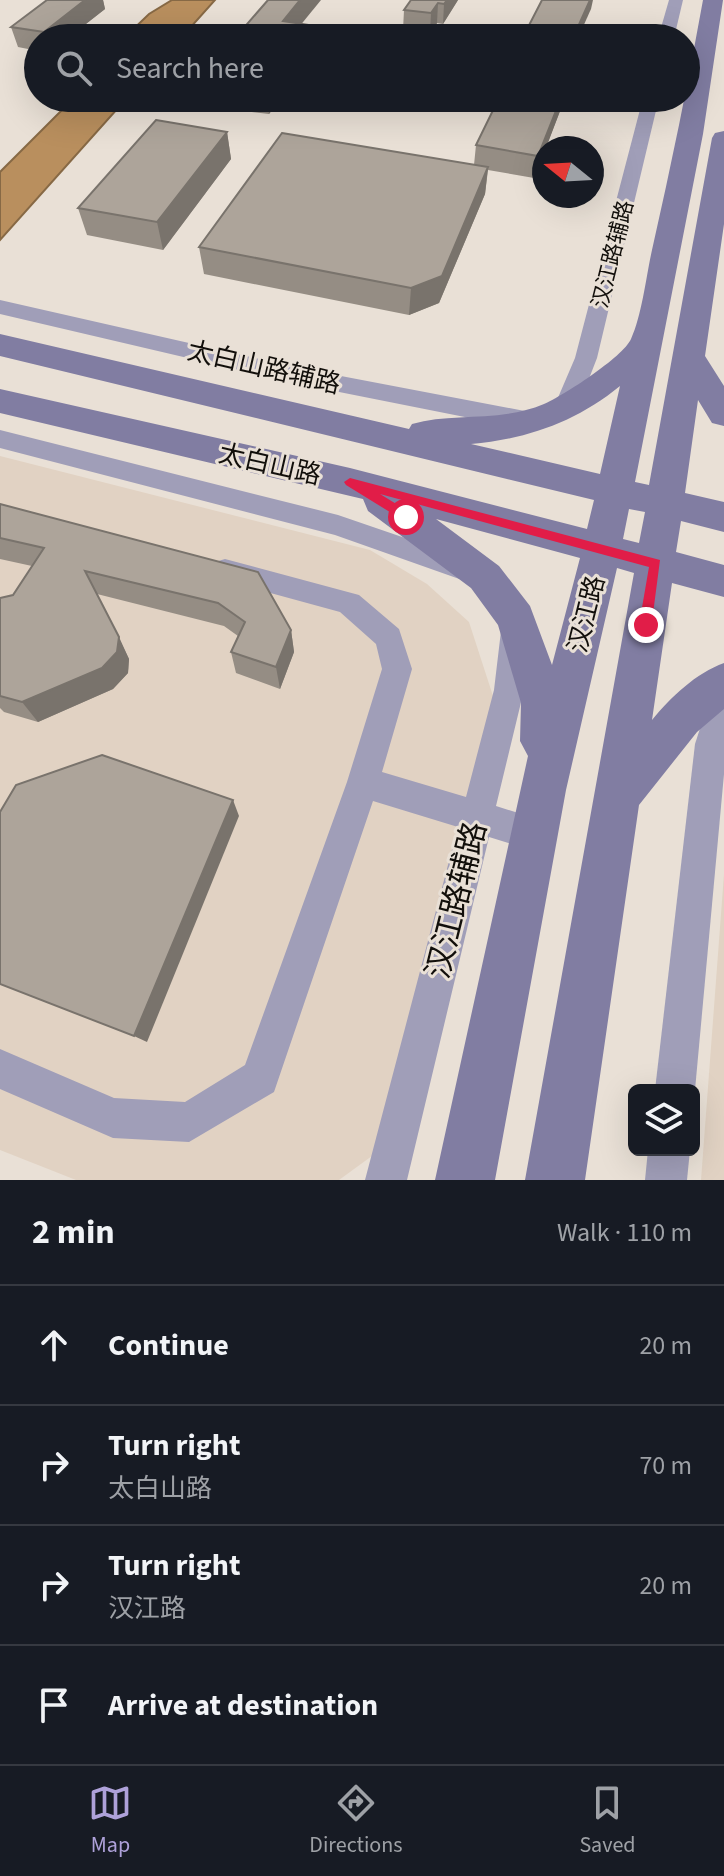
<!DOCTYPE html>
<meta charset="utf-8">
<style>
body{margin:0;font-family:"Source Sans 3","Noto Sans SC",sans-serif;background:#242831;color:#f1f3f6}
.controls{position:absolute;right:24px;bottom:24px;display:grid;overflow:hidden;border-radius:12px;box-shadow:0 8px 32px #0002}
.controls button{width:72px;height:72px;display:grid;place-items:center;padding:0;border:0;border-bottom:2px solid #363941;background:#171b24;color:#f1f3f6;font:40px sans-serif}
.compass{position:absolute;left:532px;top:136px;width:72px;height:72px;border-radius:50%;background:#171b24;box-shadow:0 8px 32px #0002;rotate:288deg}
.stop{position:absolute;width:24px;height:24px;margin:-18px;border:6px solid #e11d48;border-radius:50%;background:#fff}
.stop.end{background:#e11d48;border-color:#fff;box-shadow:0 2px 8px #0008}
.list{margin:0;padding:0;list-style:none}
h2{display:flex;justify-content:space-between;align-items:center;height:104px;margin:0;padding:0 32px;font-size:34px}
h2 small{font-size:26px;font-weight:400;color:#9ea1a6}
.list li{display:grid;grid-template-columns:52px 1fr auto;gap:24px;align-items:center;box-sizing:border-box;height:120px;padding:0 32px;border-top:2px solid #363941}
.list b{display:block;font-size:30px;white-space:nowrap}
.list p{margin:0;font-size:26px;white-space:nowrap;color:#9ea1a6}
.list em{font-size:26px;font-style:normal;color:#9ea1a6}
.icon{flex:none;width:44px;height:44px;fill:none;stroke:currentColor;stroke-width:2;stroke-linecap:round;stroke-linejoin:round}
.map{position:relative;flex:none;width:724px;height:1180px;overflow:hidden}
.search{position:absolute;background:#171b24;box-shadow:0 8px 32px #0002;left:24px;right:24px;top:24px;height:88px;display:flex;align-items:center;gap:20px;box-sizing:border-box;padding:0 28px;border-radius:44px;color:#9ea1a6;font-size:30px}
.sheet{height:584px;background:#171b24}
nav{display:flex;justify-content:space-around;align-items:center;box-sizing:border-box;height:112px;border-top:2px solid #363941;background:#171b24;font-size:22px;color:#9ea1a6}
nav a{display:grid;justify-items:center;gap:4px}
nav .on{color:#aea1d9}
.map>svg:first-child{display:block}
.built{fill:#e1d2c3}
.water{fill:#b98f5e;stroke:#876945;stroke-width:2}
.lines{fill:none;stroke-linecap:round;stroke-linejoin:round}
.street{fill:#a09eb8;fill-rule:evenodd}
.secondary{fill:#817da2;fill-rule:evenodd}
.wall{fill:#958d84}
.shaded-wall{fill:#79736c}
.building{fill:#ada49a;stroke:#79736c;stroke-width:2}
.route{fill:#e11d48}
.labels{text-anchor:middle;stroke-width:6;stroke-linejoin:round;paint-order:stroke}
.far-street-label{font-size:22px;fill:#120f0b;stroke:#e9e0d6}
.street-label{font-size:26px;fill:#120f0b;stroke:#e9e0d6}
.near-street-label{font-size:32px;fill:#120f0b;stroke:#e9e0d6}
</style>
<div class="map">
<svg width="724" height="1180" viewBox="0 0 724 1180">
<rect width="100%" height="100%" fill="#e9e0d6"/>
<g class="built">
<path d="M0 456 370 550 427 584 469 622 493 696 387 1145 339 1180H76L0 1150Z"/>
<path d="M724 874V1180H701Z"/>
</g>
<g class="water">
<path d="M172 0H215L181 38H124L149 14Z"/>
<path d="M74 98H127L0 240V172Z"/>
</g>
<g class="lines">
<g class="street">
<path d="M669 0H683L674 38H658Z"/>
<path d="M643 98H659L597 358 578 407 574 413 566 415 558 413 554 407 575 358Z"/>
<path d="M0 300 299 368 530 412 539 415 542 421 539 427 530 430 299 384 0 314Z"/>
<path d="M0 430 338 515 475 562 479 570 475 578 465 581 335 535 0 448Z"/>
<path d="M225 559 359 595 399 629 412 669 382 772 466 797 494 690 501 631 505 622 515 619 525 622 529 631 524 690 496 806 547 822 552 834 547 846 535 851 489 837 407 1180H365L458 827 373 801 274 1092 189 1142 113 1138 0 1089V1049L114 1098 185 1102 245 1065 347 782 382 669 376 644 340 612 215 578 211 570 215 562Z"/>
<path d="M724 684V774L695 1090H655L695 744 713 688Z"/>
<path d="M648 1150H690L687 1180H645Z"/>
</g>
<path class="secondary" d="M703 0H723L703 134 635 482 649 485 712 138 715 133 724 131V224L705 356 724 386V426L712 423 698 400 685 493 724 502V532L681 521 676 552 724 565V597L672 583 652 720C671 697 696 673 724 663V709L697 732 639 805 585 1180H525L634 573 617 568 566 790 495 1180H435L528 756 520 741 521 703 498 625 471 588 368 511 363 499 0 413V389L350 468 587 529 594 500 0 356V334L409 429 412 424C453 412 499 423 544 404 563 396 623 357 631 339 642 315 646 277 652 250 671 166 688 84 703 0ZM620 386 600 474 471 444C527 439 576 422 620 386ZM629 509 645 512 639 543 623 539ZM436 519 580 558 552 665 530 606 499 566Z"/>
</g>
<g class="wall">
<path d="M47 0H103L105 9 68 38H38V51L18 47 11 27Z"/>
<path d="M458 0 443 24 437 23 430 34 403 30 404 10Z"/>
<path d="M200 98H281L269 114 201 106Z"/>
<path d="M499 98H565L534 178 488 170 485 194 439 303 409 315 204 274 199 247 474 165 476 145Z"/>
<path d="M227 132 231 159 163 250 87 235 78 208Z"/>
<path d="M0 504 291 630 294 652 280 689 236 673 231 652 238 636 224 626 97 594 129 659 128 673 113 689 38 722 4 712 0 708V598L13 595 32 566 0 559Z"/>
</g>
<g class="shaded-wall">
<path d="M85 0H103L105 9 68 38H46L44 32Z"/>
<path d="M300 0H321L290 38 283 21Z"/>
<path d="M447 0H458L443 24 444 4Z"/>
<path d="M590 0H593L591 9 578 38H573Z"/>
<path d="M438 3 437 23 430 34 431 13Z"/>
<path d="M315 26 316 38H306Z"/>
<path d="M267 98H281L269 114Z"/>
<path d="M561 98H565L546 148H544V152L534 178 538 156Z"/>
<path d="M227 132 231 159 163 250 157 222Z"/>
<path d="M488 167 485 194 439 303 409 315 411 288Z"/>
<path d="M291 630 294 652 280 689 276 667Z"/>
<path d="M119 637 129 659 128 673 113 689 38 722 22 702Z"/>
<path d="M233 800 239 816 147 1042 134 1036Z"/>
</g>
<g class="building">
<path d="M47 0H85L44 32 11 27Z"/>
<path d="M268 0H300L283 21 315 26 306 38H235Z"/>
<path d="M411 0H447L444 4 438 3 431 13 404 10Z"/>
<path d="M542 0H590L573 38H529L530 36 524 35Z"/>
<path d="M499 98H561L538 156 476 145Z"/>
<path d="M156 120 227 132 157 222 78 208Z"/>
<path d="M282 133 488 167 442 276 411 288 199 247Z"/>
<path d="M0 504 258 572 291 630 276 667 231 652 245 622 218 603 85 571 119 637 117 652 102 668 22 702 0 696V598L13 595 44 548 0 538Z"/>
<path d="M102 755 233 800 134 1036 0 984V812L16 785Z"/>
</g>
<path class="route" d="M350 478 660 560 651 629 646 631 639 625 649 567 380 494 411 513 413 517 406 522 346 485 344 482Z"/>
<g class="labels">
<g class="far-street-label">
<text transform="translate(612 254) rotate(-76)" y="8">汉江路辅路</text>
</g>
<g class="street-label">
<text transform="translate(264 367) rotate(13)" y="9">太白山路辅路</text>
<text transform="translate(270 464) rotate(13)" y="9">太白山路</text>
<text transform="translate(586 614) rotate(-76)" y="9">汉江路</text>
</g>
<g class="near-street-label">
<text transform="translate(456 900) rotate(-76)" y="11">汉江路辅路</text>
</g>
</g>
</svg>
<div class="controls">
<button><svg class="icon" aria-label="layers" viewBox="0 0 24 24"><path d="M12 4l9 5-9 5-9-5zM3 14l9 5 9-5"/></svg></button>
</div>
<svg class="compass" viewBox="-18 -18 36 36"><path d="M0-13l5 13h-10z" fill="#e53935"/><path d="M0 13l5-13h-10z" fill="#9ea1a6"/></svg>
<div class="stop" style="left:406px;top:517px"></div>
<div class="stop end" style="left:646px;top:625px"></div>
<div class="search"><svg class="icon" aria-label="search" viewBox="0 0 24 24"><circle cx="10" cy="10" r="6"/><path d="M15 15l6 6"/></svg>Search here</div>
</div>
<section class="sheet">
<h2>2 min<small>Walk · 110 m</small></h2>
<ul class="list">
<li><svg class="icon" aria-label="ahead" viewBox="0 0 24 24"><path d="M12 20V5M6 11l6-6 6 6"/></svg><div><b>Continue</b></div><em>20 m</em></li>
<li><svg class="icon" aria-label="right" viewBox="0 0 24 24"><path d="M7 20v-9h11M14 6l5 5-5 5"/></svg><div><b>Turn right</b><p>太白山路</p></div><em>70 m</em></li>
<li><svg class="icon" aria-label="right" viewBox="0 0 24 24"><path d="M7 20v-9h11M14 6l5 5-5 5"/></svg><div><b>Turn right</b><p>汉江路</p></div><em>20 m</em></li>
<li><svg class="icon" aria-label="arrive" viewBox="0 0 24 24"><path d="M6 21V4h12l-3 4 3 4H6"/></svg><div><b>Arrive at destination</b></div></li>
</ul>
</section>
<nav>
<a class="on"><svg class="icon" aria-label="map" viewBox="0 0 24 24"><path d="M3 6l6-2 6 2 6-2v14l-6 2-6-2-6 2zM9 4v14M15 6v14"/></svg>Map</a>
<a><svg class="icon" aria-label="directions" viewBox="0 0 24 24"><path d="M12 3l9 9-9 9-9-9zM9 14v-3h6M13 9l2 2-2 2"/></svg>Directions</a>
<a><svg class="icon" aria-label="saved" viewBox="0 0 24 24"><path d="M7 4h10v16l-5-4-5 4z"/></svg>Saved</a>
</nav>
